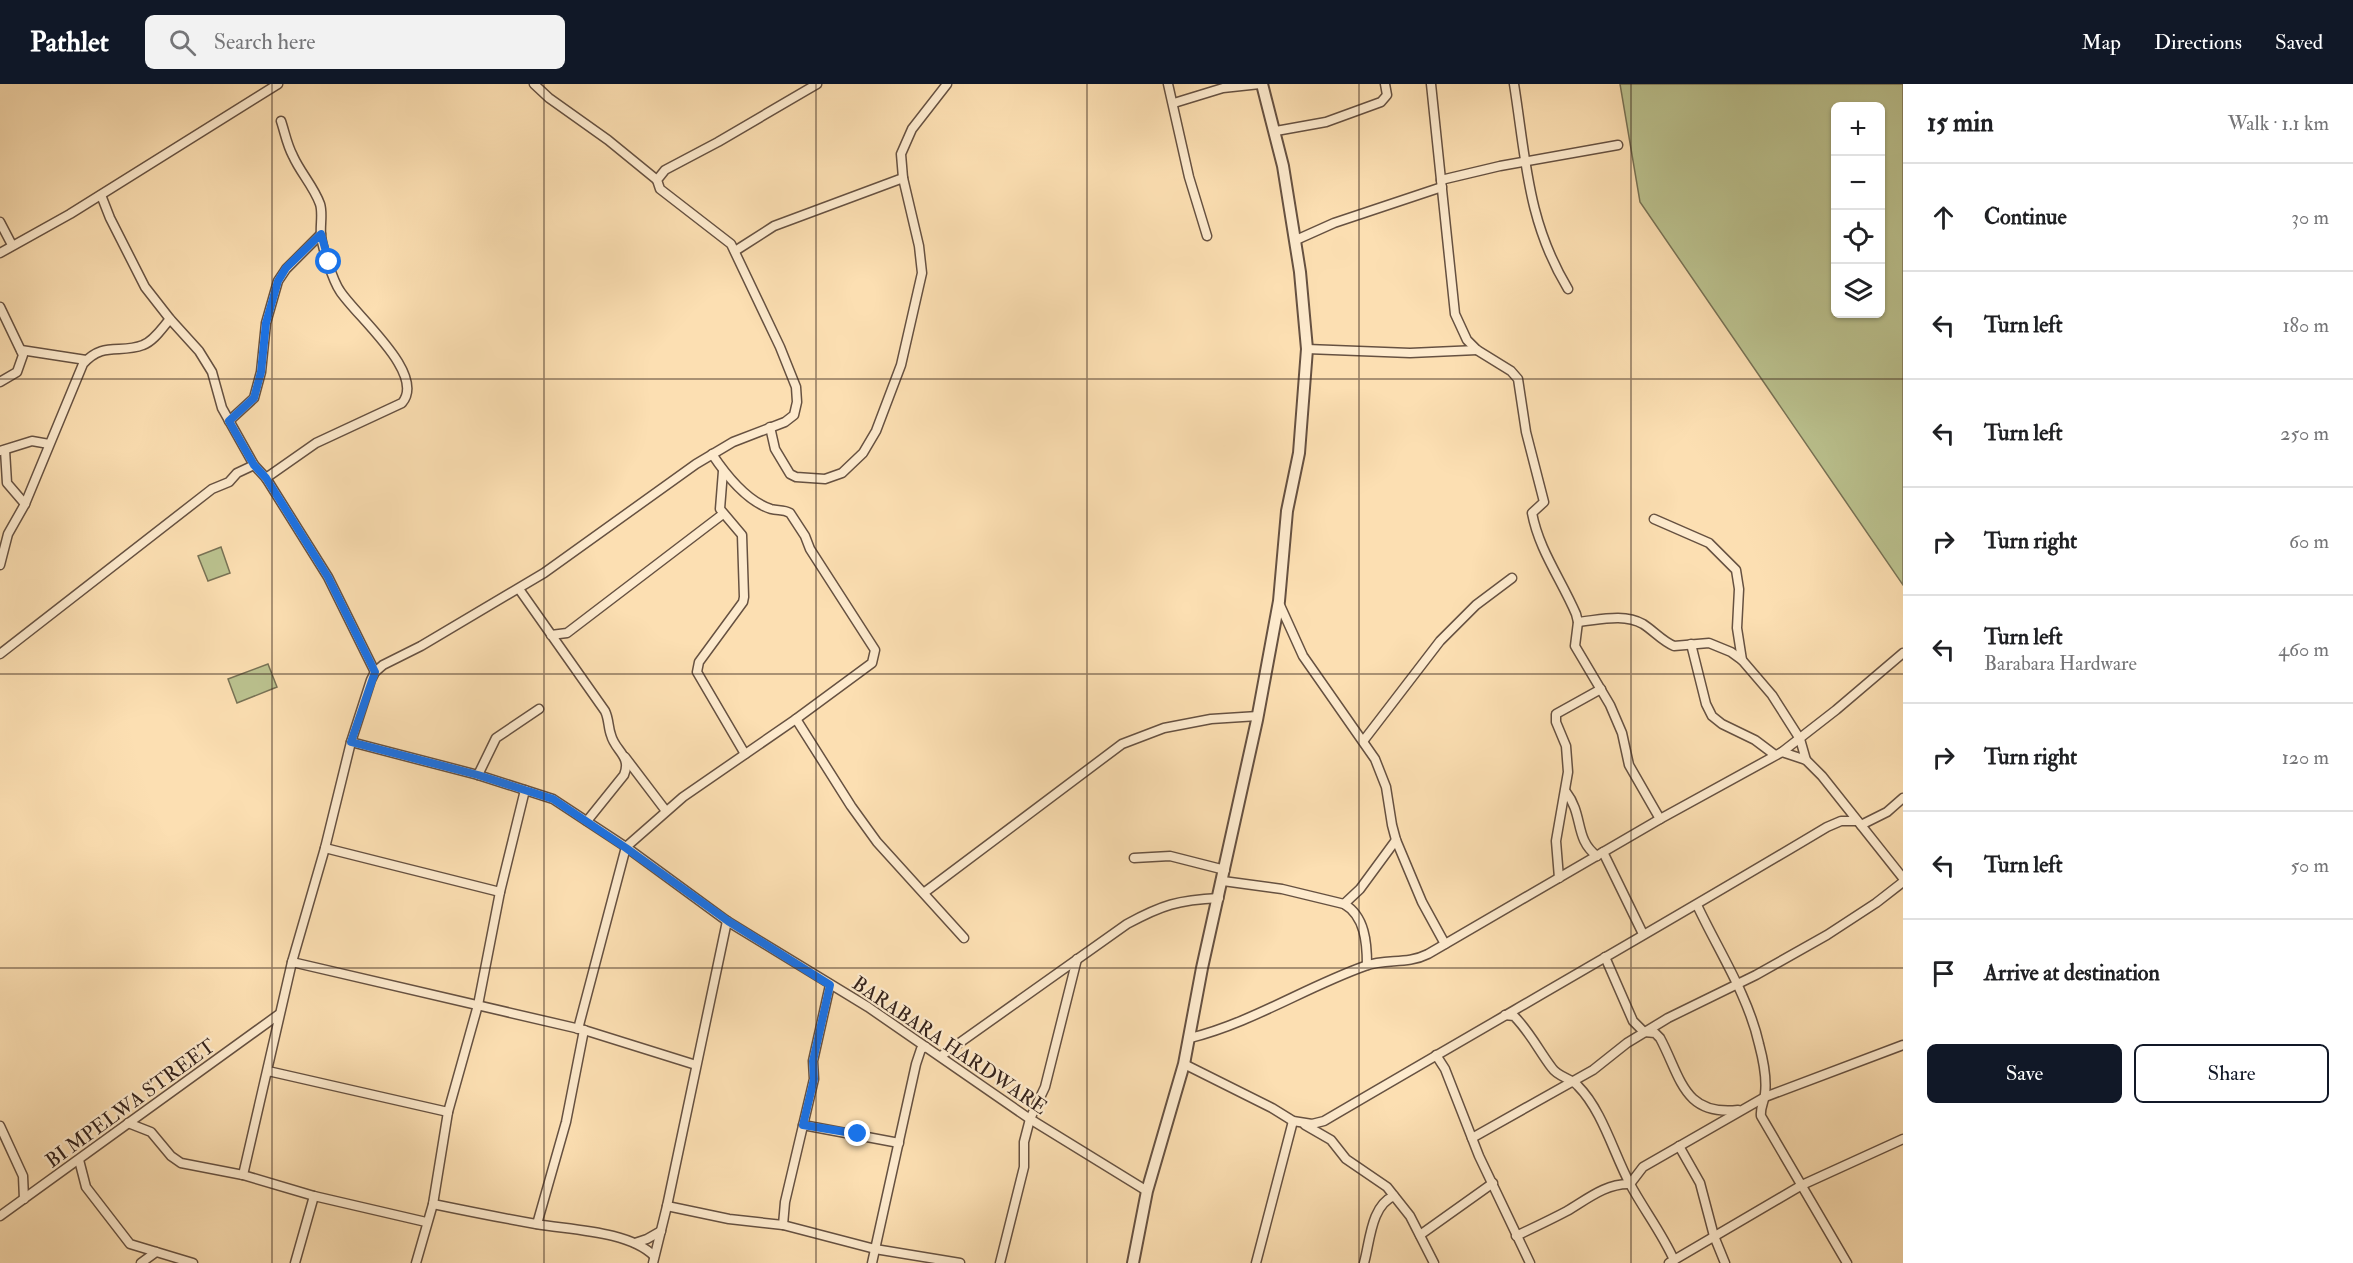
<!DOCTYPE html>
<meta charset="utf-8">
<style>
body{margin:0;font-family:"IM FELL Double Pica",serif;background:#f2f2f2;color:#202124}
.controls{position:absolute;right:18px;top:18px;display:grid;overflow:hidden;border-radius:9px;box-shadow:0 2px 4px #0004}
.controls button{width:54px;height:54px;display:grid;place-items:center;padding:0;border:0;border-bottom:2px solid #e0e0e0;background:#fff;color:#202124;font:30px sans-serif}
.stop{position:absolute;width:18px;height:18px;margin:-14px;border:4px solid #1a73e8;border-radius:50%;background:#fff}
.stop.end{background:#1a73e8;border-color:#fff;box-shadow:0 2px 6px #0008}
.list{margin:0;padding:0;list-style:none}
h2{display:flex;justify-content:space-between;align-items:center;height:78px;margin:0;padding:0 24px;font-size:26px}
h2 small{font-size:20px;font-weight:400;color:#757577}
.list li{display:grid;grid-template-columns:39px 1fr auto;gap:18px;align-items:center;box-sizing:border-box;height:108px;padding:0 24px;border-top:2px solid #e0e0e0}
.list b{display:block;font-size:22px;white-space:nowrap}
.list p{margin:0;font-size:20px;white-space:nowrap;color:#757577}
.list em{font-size:20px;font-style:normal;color:#757577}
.actions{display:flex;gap:12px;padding:18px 24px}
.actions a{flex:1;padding:14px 0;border:2px solid #111827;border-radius:9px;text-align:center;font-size:21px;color:#111827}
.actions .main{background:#111827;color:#fff}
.icon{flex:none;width:33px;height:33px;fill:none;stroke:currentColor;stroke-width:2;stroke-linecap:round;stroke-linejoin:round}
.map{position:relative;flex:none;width:1903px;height:1179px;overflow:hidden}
header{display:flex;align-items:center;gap:36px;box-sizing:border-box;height:84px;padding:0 30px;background:#111827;color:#fff}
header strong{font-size:28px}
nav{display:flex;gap:33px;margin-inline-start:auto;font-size:21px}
.search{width:420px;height:54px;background:#f2f2f2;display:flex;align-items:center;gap:15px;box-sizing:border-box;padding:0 21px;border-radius:9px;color:#757577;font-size:22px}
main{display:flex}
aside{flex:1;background:#fff}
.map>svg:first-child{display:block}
.green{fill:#bbc28f;stroke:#787255;stroke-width:1.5;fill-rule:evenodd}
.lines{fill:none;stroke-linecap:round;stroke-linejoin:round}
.minor-casing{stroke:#665141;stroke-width:11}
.tertiary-casing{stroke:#665141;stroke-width:14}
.minor{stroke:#fdeacd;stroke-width:8}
.tertiary{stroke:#fdeacd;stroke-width:10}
.route{stroke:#1a73e8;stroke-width:8}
.grid{fill:none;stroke:#34221b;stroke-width:1.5;stroke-opacity:0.55}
.labels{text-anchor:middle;stroke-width:4.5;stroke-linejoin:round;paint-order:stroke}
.street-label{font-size:20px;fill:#34221b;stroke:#fdeacd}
</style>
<header>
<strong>Pathlet</strong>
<div class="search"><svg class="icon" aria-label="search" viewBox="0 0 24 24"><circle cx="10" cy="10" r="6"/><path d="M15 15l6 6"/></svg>Search here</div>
<nav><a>Map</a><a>Directions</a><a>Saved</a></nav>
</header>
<main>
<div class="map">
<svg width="1903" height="1179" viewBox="0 0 1903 1179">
<rect width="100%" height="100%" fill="#fcdfb2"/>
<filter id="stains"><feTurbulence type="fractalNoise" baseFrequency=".00333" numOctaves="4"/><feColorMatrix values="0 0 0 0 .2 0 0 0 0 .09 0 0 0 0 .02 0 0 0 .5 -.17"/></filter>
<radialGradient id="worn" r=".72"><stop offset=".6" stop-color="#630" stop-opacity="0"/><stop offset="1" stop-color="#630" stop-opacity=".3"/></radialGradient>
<g class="green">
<path d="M1620 0H1903V501L1640 118ZM1880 22V230H1836V22Z"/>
<path d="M221 463 230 489 208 497 198 472Z"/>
<path d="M268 580 277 603 237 619 228 595Z"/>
</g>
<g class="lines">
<g class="minor-casing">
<g id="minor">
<path d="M534 0 549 14 608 56 657 96"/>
<path d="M1168 0 1189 93 1207 152"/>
<path d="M1431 0 1455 230 1467 256 1477 266 1511 287 1518 295 1526 348 1544 418 1532 429C1539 466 1561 495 1576 530L1578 538 1575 562 1610 621 1622 649 1629 681 1660 735"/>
<path d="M1514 0C1526 75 1527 137 1568 205"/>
<path d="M1174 19 1223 4 1260 0"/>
<path d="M1276 47 1326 38 1381 18 1387 11 1385 0"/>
<path d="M1441 96 1500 82 1618 61"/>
<path d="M101 111 110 134 145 203 170 235 199 267 212 288 222 324 254 381 266 394 328 493 375 588"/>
<path d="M0 138 12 161"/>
<path d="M1296 156 1334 139 1442 103"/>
<path d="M735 167 774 142 903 94"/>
<path d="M0 169 70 130 278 0"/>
<path d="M0 223 23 271 17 288 0 298"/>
<path d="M1307 265 1410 269 1477 266"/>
<path d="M21 266 86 276"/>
<path d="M229 337 254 314 261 288 266 239 278 197 286 185 321 150"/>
<path d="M770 343 775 365 790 390 796 393 825 395 842 389 863 369 876 347 901 281 922 189 919 162 903 94 901 70 912 45 947 0"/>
<path d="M5 366 7 399 25 420"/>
<path d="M0 367 32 357 49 360"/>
<path d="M723 387 720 425 742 451 744 513 743 518 699 578 697 588 745 670"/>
<path d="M266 394 316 359 402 319C427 290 356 232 340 207 333 197 322 163 321 151 320 141 323 129 320 120 314 103 300 88 293 72 287 61 285 49 281 37"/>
<path d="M1654 435 1709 459 1736 486 1739 505 1737 544 1742 576"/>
<path d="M0 481 8 450 25 420 83 280C103 257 120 270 143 261 154 257 162 244 170 235"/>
<path d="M519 505 605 627C609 635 608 643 611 651 615 667 632 672 624 691L587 737"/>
<path d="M1279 519 1303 572 1375 675 1386 703 1392 741 1396 756 1422 818 1445 860"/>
<path d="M1578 538C1599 536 1624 529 1643 540 1654 547 1662 557 1674 562L1709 559 1731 568 1742 576 1772 611 1800 655 1806 676"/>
<path d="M551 551 567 549 723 430"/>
<path d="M1691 560 1706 620 1712 632 1722 640 1755 656 1775 671"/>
<path d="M0 570 212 405 229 398 237 389 254 381"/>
<path d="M796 635 851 722 877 758 964 854"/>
<path d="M1364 656 1440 557 1476 521 1512 494"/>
<path d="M351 658 478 691 553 715 626 763 727 837 868 923 1030 1035 1147 1107"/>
<path d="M1782 668 1806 676 1822 692 1903 794"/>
<path d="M625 673 666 727"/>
<path d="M478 691 496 654 539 625"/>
<path d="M1566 708C1584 731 1574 755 1597 772"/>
<path d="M1861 741 1887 728 1903 714"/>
<path d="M325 764 500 808"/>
<path d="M1603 768 1643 850"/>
<path d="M1134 774 1170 772 1225 786"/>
<path d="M1559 794 1556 757 1568 688 1566 662 1556 638V630L1601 605"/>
<path d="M1223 797 1282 805 1344 820C1365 832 1367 859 1367 881"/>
<path d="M925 808 1122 660 1164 644 1211 635 1258 632"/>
<path d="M1344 820 1360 805 1396 756"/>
<path d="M1697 821C1718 866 1748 911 1759 960 1763 975 1767 995 1765 1010 1764 1019 1760 1023 1761 1032L1847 1179"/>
<path d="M1605 873 1633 937 1644 948 1655 949 1660 954C1681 993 1683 1032 1738 1026"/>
<path d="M292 878 584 946 696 981"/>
<path d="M1505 931 1514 932C1530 948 1539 967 1552 984 1558 993 1571 994 1578 1002 1602 1026 1614 1070 1630 1100 1644 1126 1662 1149 1674 1176"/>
<path d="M578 945 626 763 683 713 796 635 872 579 875 566 810 465 805 452 790 429C783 425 778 427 771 425 746 417 726 391 712 370"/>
<path d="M1190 954C1251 939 1306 903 1365 882 1387 874 1406 881 1428 870L1660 735 1782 668 1836 626 1903 569"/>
<path d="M1436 971 1445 985 1479 1072 1530 1179"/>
<path d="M941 972 1127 840C1162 821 1178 816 1219 814"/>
<path d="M1184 980 1272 1024 1293 1037 1312 1040 1324 1037C1491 939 1660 843 1827 743L1841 737H1857"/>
<path d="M268 987 448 1028"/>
<path d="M128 1039 151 1048 171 1072 181 1079 243 1091"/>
<path d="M803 1041 899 1059"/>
<path d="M1305 1041 1331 1056 1346 1075 1387 1103 1410 1132 1434 1179"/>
<path d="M0 1042 23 1092 24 1115"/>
<path d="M1472 1054 1593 986 1627 959 1668 934 1756 891 1827 851 1876 819 1903 798"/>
<path d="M1679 1062 1700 1099 1714 1152 1725 1179"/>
<path d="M79 1076 86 1103 130 1160 193 1179"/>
<path d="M433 1120C467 1127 502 1134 536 1140 571 1146 629 1147 654 1172"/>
<path d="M667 1122 729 1135 783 1141 875 1165 960 1179"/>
<path d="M0 1132 278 931"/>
<path d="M426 1138 314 1112 243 1091 292 878 325 764 351 658 371 596 375 588 383 581 421 562 544 489 696 380 733 358 785 338 794 331 797 318 796 303 780 263 731 160 660 105 657 96 665 86 718 58 817 0"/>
<path d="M537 1140 566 1038 584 946"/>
<path d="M783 1141 785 1118 814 995 813 977 830 901"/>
<path d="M1420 1151 1493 1099"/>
<path d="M1516 1152C1533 1144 1550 1136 1567 1127 1586 1116 1606 1099 1630 1100L1643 1083 1765 1013 1903 961"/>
<path d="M635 1159 647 1155 661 1147"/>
<path d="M141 1179 156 1168"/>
<path d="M295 1179 314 1112"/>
<path d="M416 1179 433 1120 448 1028 478 921 500 808 525 706"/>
<path d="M653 1179 667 1122 727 837"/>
<path d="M872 1179 916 980 921 965 926 963"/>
<path d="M1000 1179 1024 1083V1058L1030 1035 1045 1003 1077 875"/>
<path d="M1256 1179 1293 1037"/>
<path d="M1364 1179C1370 1158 1371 1121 1394 1112"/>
<path d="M1669 1179 1802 1101 1903 1055"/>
</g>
</g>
<g class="tertiary-casing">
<path id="tertiary" d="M1133 1179 1147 1107 1184 980 1202 884 1257 636 1279 517 1287 427 1299 369 1307 265 1300 188 1283 82 1262 0"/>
</g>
<use href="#minor" class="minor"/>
<use href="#tertiary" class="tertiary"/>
</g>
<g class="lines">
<path class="route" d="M329 178 321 150 286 184 278 197 266 239 261 288 254 314 229 337 254 381 266 394 328 493 375 588 351 658 478 691 553 715 626 764 728 837 830 901 813 977 814 995 803 1041 858 1050"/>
</g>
<path class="grid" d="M272 0V1179M544 0V1179M816 0V1179M1087 0V1179M1359 0V1179M1631 0V1179M0 295H1903M0 590H1903M0 884H1903"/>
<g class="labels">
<g class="street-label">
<text transform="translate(950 961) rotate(34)" y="7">BARABARA HARDWARE</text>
<text transform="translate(130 1019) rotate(-36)" y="7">BI MPELWA STREET</text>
</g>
</g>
<rect width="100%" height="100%" filter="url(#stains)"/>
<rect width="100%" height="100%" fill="url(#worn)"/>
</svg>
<div class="controls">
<button>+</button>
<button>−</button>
<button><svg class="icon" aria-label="locate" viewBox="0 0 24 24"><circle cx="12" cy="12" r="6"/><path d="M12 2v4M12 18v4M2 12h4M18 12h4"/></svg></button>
<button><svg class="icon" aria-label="layers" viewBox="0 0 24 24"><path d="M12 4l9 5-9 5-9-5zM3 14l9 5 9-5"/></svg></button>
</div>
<div class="stop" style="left:329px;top:178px"></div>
<div class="stop end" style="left:858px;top:1050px"></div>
</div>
<aside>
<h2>15 min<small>Walk · 1.1 km</small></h2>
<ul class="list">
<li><svg class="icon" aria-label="ahead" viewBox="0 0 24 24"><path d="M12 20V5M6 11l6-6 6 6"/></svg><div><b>Continue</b></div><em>30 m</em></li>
<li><svg class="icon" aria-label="left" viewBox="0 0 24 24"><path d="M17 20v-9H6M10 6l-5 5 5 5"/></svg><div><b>Turn left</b></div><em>180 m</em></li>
<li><svg class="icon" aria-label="left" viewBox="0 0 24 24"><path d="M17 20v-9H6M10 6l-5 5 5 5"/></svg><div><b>Turn left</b></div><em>250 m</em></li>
<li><svg class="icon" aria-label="right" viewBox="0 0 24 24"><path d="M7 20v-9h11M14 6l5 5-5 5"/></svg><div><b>Turn right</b></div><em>60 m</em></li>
<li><svg class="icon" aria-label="left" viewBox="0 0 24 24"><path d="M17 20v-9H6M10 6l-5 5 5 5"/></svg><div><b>Turn left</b><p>Barabara Hardware</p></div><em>460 m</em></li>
<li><svg class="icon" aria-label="right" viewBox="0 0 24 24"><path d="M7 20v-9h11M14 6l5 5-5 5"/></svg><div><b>Turn right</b></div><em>120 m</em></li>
<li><svg class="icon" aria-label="left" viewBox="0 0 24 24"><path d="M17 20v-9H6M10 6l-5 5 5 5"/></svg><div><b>Turn left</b></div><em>50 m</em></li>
<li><svg class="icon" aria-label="arrive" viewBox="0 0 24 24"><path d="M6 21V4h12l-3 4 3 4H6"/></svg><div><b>Arrive at destination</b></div></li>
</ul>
<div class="actions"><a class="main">Save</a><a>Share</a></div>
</aside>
</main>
